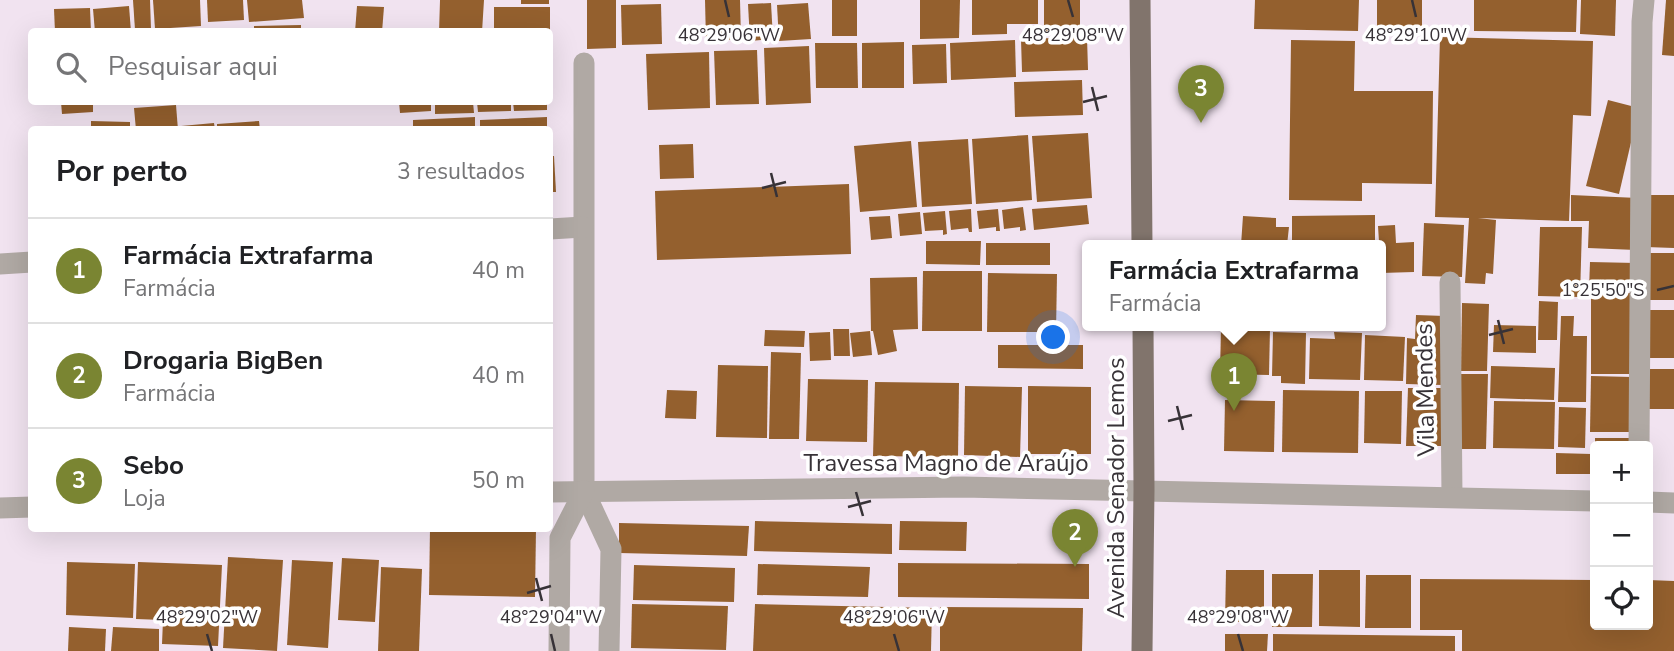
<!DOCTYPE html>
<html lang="pt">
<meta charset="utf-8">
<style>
body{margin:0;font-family:"Nunito Sans",sans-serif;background:#f6f6f6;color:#202124}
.controls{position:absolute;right:21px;bottom:21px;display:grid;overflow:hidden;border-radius:7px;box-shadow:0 7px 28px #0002}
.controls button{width:63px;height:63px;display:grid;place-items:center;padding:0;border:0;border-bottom:2px solid #e0e0e0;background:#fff;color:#202124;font:35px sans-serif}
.you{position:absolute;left:1054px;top:338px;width:24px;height:24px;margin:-18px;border:5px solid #fff;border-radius:50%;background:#1a73e8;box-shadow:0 0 0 10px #1a73e833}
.badge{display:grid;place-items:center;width:46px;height:46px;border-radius:50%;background:#7a8532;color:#fff;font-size:23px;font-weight:700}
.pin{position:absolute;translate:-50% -58px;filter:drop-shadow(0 2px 4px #0008)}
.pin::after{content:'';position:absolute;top:37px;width:24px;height:21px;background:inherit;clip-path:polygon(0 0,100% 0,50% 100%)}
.popup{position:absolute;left:1082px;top:240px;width:304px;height:91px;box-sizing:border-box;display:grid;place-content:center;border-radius:7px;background:#fff;filter:drop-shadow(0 2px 5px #0005);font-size:23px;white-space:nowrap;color:#757577}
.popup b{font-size:26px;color:#202124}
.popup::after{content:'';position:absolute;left:50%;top:100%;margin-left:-14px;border:14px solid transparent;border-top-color:#fff}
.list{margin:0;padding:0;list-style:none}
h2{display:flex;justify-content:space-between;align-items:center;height:91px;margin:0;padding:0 28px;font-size:30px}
h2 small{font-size:23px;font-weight:400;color:#757577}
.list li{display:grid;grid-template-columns:46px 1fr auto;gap:21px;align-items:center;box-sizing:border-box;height:105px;padding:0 28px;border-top:2px solid #e0e0e0}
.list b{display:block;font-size:26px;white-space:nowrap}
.list p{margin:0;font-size:23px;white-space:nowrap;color:#757577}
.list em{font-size:23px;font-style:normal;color:#757577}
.icon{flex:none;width:38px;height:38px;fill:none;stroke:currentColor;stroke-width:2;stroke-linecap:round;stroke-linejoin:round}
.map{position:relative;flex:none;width:1674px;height:651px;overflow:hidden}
.search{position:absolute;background:#fff;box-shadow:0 7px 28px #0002;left:28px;top:28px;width:525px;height:77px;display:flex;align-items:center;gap:18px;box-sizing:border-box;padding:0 24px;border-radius:7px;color:#757577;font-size:26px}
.panel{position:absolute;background:#fff;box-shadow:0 7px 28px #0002;left:28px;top:126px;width:525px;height:406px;border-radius:7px}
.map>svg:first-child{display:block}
.building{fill:#94602e}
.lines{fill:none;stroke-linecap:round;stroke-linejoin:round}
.minor{stroke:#b0a9a4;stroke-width:21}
.major{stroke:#81746c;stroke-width:21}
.ticks{fill:none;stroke:#373237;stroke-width:2.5}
.labels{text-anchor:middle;stroke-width:7;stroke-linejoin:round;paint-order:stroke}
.street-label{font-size:24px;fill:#373237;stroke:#fff}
.ticks-label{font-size:18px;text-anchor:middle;fill:#373237;stroke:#fff;stroke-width:7;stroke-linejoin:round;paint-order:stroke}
</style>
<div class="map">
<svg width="1674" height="651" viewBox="0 0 1674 651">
<rect width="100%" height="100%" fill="#f1e3f0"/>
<g class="building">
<path d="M133 0H150L151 29 135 30Z"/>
<path d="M153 0H200L201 26 155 29Z"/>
<path d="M207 0H243L244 20 208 22Z"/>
<path d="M247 0H302L304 18 249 22Z"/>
<path d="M440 0H484L482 32H439Z"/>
<rect x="521" y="0" width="28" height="4"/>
<path d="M587 0H616V48L587 49Z"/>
<path d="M705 0H740L741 39 706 41Z"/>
<rect x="832" y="0" width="25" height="36"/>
<path d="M920 0H960L959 38 920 39Z"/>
<path d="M972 0H1038V24H1007V34L972 35Z"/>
<rect x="1044" y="0" width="36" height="32"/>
<path d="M1255 0H1359L1358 31 1254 29Z"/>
<rect x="1377" y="0" width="45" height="28"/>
<path d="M1474 0H1577L1576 32 1474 31Z"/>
<path d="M1581 0H1616L1615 36 1580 34Z"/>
<path d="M1666 0H1674V56L1662 55Z"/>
<path d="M771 3 773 39 750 41 748 4Z"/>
<path d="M808 3 811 39 779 41 777 5Z"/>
<path d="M661 4 662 44 622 45 621 5Z"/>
<path d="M129 6 131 32H95L93 9Z"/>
<path d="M357 6 384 7 382 32H355Z"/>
<rect x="494" y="7" width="56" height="25"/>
<path d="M90 8 91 32H55L54 9Z"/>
<path d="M301 25V32H254V26Z"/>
<path d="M1087 37 1088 70 1022 72 1021 39Z"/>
<path d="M1440 37 1593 41 1591 116 1573 115 1569 221 1478 218 1496 220 1493 274 1486 273 1485 284 1465 283 1469 218 1435 217Z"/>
<path d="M1015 40 1016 77 951 80 950 43Z"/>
<path d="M1291 40 1355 41 1354 91H1433L1432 184 1362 183V201L1289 200Z"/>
<path d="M904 42V88H862V43Z"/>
<path d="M815 43H857L858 88H816Z"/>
<path d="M946 44 947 83 913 84 912 45Z"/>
<path d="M809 46 811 103 766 105 764 48Z"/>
<path d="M757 50 759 104 716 105 714 51Z"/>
<path d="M709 52 710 108 648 110 646 54Z"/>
<path d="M1082 80 1083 115 1015 117 1014 82Z"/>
<path d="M1608 100 1639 108 1619 194 1586 186Z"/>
<path d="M61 102H93V112L62 114Z"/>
<path d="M98 102H132V104L98 105Z"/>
<path d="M399 102H431V111L400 113Z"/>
<path d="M435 102H473L474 113 435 114Z"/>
<path d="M477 102H511V111L478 112Z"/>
<path d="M513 102H547V110L514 111Z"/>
<path d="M176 105 178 130H136L134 108Z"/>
<path d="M475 117V130H413V120Z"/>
<path d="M547 117V130H480V120Z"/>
<path d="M91 121 130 122V130H91Z"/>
<path d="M259 121 260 130H217V124Z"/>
<path d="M214 123 215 130H181V126Z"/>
<path d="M1088 133 1092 198 1037 202 1032 136Z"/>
<path d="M1028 135 1032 200 976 204 972 139Z"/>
<path d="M968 139 972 204 922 207 918 142Z"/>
<path d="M911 141 917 207 860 212 854 146Z"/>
<path d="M693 144 694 178 660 179 659 145Z"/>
<path d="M550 156H554L556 192H550Z"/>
<path d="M849 184 851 254 657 260 655 191Z"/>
<path d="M1571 195 1638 198 1636 250 1588 248 1589 221H1571Z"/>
<path d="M1647 195H1674V248L1646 247Z"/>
<path d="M1087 205 1089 224 1034 230 1032 209Z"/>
<path d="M1023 207 1026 230 1020 231V227L1004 229 1002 210Z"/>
<path d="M971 209 972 232H969L968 228 951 230 949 211Z"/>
<path d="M998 209 1000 231H996V227L979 229 977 211Z"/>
<path d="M945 211 947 234 943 235V230L925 231 923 213Z"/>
<path d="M920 212 922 234 900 236 898 214Z"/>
<path d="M1375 215V244L1292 245V216Z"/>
<path d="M890 216 892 238 871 240 869 217Z"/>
<path d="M1243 216 1276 218V227H1289L1287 245H1241Z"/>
<path d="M1424 223 1464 225 1462 277 1422 276Z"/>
<path d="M1395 225 1396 243 1414 242V272L1381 273 1378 226Z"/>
<path d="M1540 227H1582L1580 297 1538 296Z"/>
<path d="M926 241H981L980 265 926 264Z"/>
<rect x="986" y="243" width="64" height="22"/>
<rect x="1648" y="253" width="26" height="47"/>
<path d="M1590 262 1636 263V290L1589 289Z"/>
<path d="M923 271H982V331H922Z"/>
<path d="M988 273 1057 274 1056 332H987Z"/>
<rect x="1381" y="275" width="3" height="33"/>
<path d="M917 277 918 329 893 330 897 351 878 355 873 331H871L870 278Z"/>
<rect x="1591" y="293" width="42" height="81"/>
<path d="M1539 301 1558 302 1557 340H1538Z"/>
<path d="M1462 303 1489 304 1487 371H1461Z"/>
<path d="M1648 310H1674V358H1647Z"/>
<path d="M1416 315 1445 316 1442 385 1406 384 1407 338 1415 339Z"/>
<path d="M1561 316H1574L1573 336H1587L1586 402H1558Z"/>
<path d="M1494 325 1536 326V353L1493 352Z"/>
<path d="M1221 327 1270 328 1269 375 1220 374Z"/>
<path d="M833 329H849L850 356H834Z"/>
<path d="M765 330 805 331 804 347 764 346Z"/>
<path d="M870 331 872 355 853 357 850 333Z"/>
<path d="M830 332 831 360 810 361 809 333Z"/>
<path d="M1273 332 1306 333 1305 384 1281 383V376H1272Z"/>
<path d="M1334 332 1362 333 1360 380 1309 379 1310 338 1335 339Z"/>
<path d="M1365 335 1405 337 1403 381 1364 380Z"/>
<path d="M998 345H1083V369L998 368Z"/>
<path d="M771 352 801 353 799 439H769Z"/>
<path d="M718 365 768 366 767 438 716 437Z"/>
<path d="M1491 366 1555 368 1554 400 1490 398Z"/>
<path d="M1648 369H1674V409H1647Z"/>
<path d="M1456 374H1488L1486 449H1454Z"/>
<path d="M1591 376 1632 377V432H1590Z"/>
<path d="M808 379 868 380 867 442 806 441Z"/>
<path d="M875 382 959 383 958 457 873 456Z"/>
<path d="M965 386 1022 387 1020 457 964 455Z"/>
<path d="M1028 386 1091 387V454H1028Z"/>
<path d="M1408 388H1443L1442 446H1406Z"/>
<path d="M667 390 697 391 696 419 665 418Z"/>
<path d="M1283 390 1359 391 1358 453 1282 452Z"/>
<path d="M1365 391H1402L1401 444 1364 443Z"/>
<path d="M1225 400 1275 401 1274 452 1224 451Z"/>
<path d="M1494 401 1555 402 1554 449 1493 448Z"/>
<path d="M1559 407 1586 408 1585 448 1558 447Z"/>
<rect x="1595" y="438" width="35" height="8"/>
<path d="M1556 453 1591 454 1590 474H1556Z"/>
<path d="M755 521 892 524V554L754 551Z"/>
<path d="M900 521 967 522 966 551 899 550Z"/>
<path d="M619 523 749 526 747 556 619 553Z"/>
<path d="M430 528H536L535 597 429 595Z"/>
<path d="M228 557 283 560 277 651 223 648Z"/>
<path d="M342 558 379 560 375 622 338 620Z"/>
<path d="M292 560 333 562 328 648 287 645Z"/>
<path d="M67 562 135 564 133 618 66 615Z"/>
<path d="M138 562 222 565 218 646 162 644 163 620 136 619Z"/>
<path d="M898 563 1089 564V599L898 597Z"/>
<path d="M758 564 870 567 868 597 757 595Z"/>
<path d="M634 565 735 568 734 602 633 600Z"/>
<path d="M381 567 422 569 419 651H378Z"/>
<path d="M1226 570H1264V622H1225Z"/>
<path d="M1319 570H1360V627L1319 626Z"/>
<path d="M1272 574H1313L1312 627H1272Z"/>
<path d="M1366 575H1411V628H1365Z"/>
<path d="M1420 579 1595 580V625H1648V580L1674 581V651H1462V630H1420Z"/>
<path d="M632 604 728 606 726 650 631 648Z"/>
<path d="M755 604 932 608 931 651H753Z"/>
<path d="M940 607 1083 608 1082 651H940Z"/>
<path d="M69 627 106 629 105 651H68Z"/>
<path d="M113 627 159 629V651H111Z"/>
<path d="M1225 634H1268L1267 651H1225Z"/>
<path d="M1273 634 1455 636V651H1273Z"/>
</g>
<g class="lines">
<g class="minor">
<path d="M584 63V491L611 549 609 651"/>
<path d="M550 229 583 227"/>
<path d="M0 264 32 262"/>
<path d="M1450 282 1452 497"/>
<path d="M1639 446 1642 22 1644 0"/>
<path d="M550 492 963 487 1595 501"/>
<path d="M1648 502 1674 503"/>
<path d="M0 508 32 507"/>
<path d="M559 651 560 538 584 491"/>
</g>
<g class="major">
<path d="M1140 0 1142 245"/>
<path d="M1142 651 1144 490 1143 325"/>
</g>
</g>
<path class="ticks" d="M725 0 729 17M1068 0 1073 17M1412 0 1416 17M1092 87 1098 111M1083 102 1107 96M771 173 777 197M762 188 786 182M1657 290 1674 286M1498 320 1504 344M1489 335 1513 329M1177 406 1183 430M1168 421 1192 415M856 492 863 516M848 507 871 501M536 578 542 601M527 593 551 586M207 634 212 651M551 634 555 651M894 634 899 651M1238 634 1243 651"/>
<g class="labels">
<g class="street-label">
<text transform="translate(1425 390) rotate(-91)" y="8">Vila Mendes</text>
<text x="946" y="471">Travessa Magno de Araújo</text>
<text transform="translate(1116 488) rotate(-90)" y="8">Avenida Senador Lemos</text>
</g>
</g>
<g class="ticks-label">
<text x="729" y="41">48°29'06"W</text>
<text x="1073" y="41">48°29'08"W</text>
<text x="1416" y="41">48°29'10"W</text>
<text x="1603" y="296">1°25'50"S</text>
<text x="207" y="623">48°29'02"W</text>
<text x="551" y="623">48°29'04"W</text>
<text x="894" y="623">48°29'06"W</text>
<text x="1238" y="623">48°29'08"W</text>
</g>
</svg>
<div class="controls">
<button>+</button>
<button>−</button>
<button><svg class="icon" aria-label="locate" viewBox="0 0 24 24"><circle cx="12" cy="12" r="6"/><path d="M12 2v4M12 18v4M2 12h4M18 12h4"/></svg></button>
</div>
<div class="you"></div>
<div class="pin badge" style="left:1234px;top:411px">1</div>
<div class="popup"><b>Farmácia Extrafarma</b>Farmácia</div>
<div class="pin badge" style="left:1075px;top:567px">2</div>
<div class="pin badge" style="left:1201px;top:123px">3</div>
<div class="search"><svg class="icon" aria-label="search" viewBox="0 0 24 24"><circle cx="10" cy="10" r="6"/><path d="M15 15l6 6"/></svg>Pesquisar aqui</div>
<section class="panel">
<h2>Por perto<small>3 resultados</small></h2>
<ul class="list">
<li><span class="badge">1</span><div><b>Farmácia Extrafarma</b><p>Farmácia</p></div><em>40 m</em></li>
<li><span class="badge">2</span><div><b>Drogaria BigBen</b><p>Farmácia</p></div><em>40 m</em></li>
<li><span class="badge">3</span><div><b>Sebo</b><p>Loja</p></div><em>50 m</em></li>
</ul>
</section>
</div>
